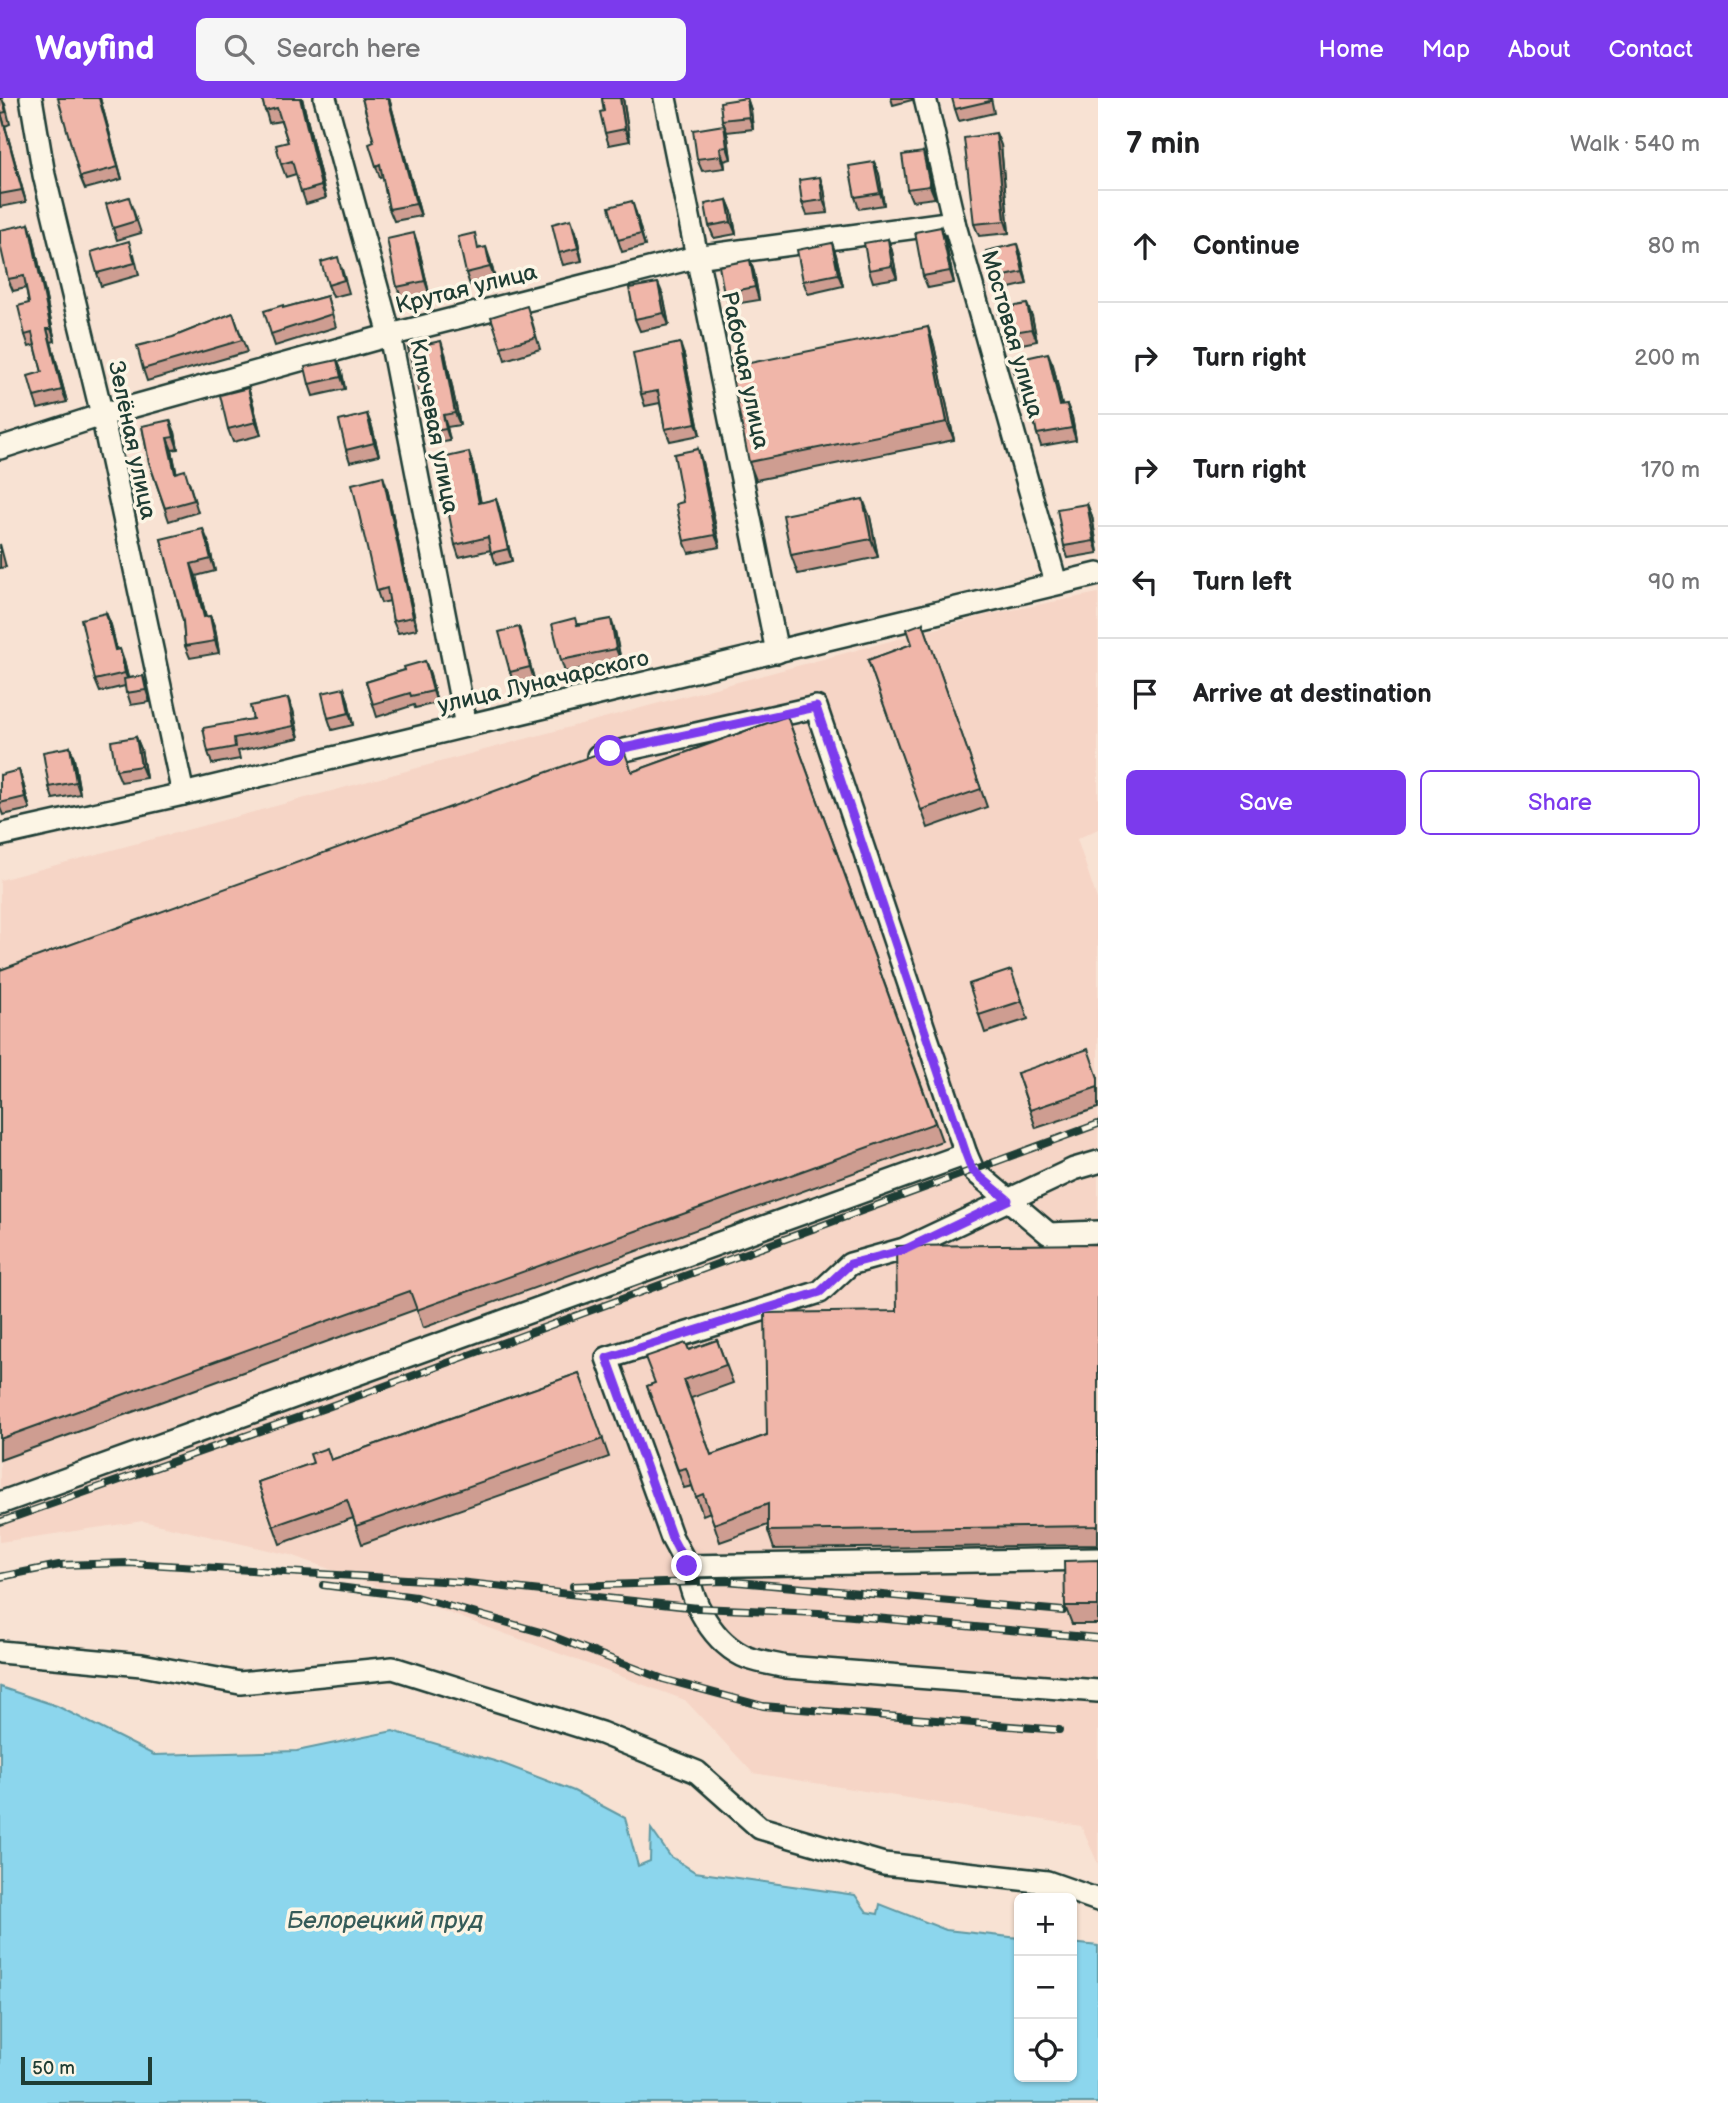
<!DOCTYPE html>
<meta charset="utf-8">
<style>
body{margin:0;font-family:"Balsamiq Sans",sans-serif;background:#f6f6f6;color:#202124}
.controls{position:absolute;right:21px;bottom:21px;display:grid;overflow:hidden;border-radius:10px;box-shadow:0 2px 5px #0004}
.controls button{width:63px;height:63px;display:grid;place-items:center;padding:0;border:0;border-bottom:2px solid #e0e0e0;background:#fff;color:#202124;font:35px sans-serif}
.scale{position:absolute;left:21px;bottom:18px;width:131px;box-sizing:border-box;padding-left:7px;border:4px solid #1f3d34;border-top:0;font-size:19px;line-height:24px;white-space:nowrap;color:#1f3d34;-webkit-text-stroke:5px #fcf5e5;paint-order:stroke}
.stop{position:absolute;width:21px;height:21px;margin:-16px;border:5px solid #7c3aed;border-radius:50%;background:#fff}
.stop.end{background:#7c3aed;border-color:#fff;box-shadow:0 2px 7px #0008}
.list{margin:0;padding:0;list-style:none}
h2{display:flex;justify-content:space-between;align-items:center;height:91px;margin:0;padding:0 28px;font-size:30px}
h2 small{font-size:23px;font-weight:400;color:#757577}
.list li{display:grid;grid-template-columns:46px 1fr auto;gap:21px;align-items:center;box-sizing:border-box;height:112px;padding:0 28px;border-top:2px solid #e0e0e0}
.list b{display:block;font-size:26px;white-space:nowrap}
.list em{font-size:23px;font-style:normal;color:#757577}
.actions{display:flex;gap:14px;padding:21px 28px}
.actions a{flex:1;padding:16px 0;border:2px solid #7c3aed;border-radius:10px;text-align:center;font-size:24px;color:#7c3aed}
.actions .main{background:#7c3aed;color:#fff}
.icon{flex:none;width:38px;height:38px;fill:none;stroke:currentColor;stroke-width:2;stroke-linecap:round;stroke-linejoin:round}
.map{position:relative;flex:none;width:1098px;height:2005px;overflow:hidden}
header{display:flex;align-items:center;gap:42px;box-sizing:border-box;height:98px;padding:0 35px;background:#7c3aed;color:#fff}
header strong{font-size:33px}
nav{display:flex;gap:38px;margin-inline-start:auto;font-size:24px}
.search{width:490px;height:63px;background:#f6f6f6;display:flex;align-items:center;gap:18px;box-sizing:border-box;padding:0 24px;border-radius:10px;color:#757577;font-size:26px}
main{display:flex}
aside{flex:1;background:#fff}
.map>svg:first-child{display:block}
.built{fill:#f6d5c6}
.water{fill:#8cd6ed;stroke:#6099a3;stroke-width:2}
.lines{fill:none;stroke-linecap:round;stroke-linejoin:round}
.minor-casing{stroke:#1f3d34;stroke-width:26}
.minor{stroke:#fcf5e5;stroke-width:21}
.rail-casing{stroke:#1f3d34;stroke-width:8}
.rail{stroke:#fcf5e5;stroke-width:5;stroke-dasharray:16;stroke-linecap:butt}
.wall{fill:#ce9d91;stroke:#1f3d34;stroke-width:2}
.shaded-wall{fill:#a87f76;stroke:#1f3d34;stroke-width:2}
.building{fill:#f0b6a9;stroke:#1f3d34;stroke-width:2}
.route{stroke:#7c3aed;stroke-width:9}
.labels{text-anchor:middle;stroke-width:7;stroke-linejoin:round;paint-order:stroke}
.street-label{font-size:23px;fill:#1f3d34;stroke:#fcf5e5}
.water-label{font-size:24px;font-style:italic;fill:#355c59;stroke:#fcf5e5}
</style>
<header>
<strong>Wayfind</strong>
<div class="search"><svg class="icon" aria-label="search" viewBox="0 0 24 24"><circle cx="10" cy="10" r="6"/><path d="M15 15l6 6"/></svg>Search here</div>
<nav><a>Home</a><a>Map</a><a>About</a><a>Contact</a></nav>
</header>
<main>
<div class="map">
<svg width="1098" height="2005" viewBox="0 0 1098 2005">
<rect width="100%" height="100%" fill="#f8e2d3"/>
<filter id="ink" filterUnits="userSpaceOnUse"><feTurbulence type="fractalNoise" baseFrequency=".0143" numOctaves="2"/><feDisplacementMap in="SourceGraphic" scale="14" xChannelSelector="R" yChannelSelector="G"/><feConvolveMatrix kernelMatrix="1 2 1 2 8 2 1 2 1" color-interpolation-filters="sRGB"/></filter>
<g filter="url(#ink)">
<path class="built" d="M1098 495V731L1077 741 1098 804V1766L1081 1728 753 1675 685 1602 294 1458 143 1423 0 1444V782L991 516Z"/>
<path class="water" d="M0 1589 57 1608 154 1657 297 1653 393 1633 501 1665 574 1693 625 1720 638 1768 650 1763 651 1731 670 1758 695 1774 855 1797 867 1814 878 1816 880 1806 946 1832 1019 1840V1979H1072V1845L1098 1848V2005H0Z"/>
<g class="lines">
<g class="minor-casing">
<g id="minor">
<path d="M31 0 44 77 102 317 183 696"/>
<path d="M325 0 390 237 466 628"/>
<path d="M665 0 777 554"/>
<path d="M925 0 954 124 1056 485"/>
<path d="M0 350 102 317 390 237 696 159 954 124"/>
<path d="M598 658 816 609 966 1056"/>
<path d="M0 737 183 696 1098 476"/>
<path d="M1098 1064 1074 1071 904 1151 850 1166 820 1194 607 1260 672 1440 687 1468 1098 1461"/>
<path d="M0 1405 966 1056 973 1072 1049 1136 1098 1134"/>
<path d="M687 1468C690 1503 713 1546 748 1560 760 1564 773 1566 786 1569L1098 1593"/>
<path d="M0 1554 142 1567 240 1585 393 1570 601 1635 697 1674 760 1730 884 1766 1047 1784 1098 1802"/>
</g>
</g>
<use href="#minor" class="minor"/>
<g class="rail-casing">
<g id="rail">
<path d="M0 1424 325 1310 1098 1026"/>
<path d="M0 1479 59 1467 129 1465 459 1484 698 1510 819 1515 1098 1540"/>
<path d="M323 1487 416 1499 544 1535 663 1581 763 1608 1059 1632"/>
<path d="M573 1488 726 1483 1063 1513"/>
</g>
</g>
<use href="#rail" class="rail"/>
</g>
<g class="wall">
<path d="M0 0 5 6 10 26 5 28 26 104 0 109Z"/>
<path d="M100 0 122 81 85 91 80 79Z"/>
<path d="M262 0H302L326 100 306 106 296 76 286 79 281 66 288 44 281 23 269 25Z"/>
<path d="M362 0H389L421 118 394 123 389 111 383 79 380 80 376 68 374 44Z"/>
<path d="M602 0H623L630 43 609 47 605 35 604 13Z"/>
<path d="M747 0 751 12 753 31 727 34 722 22Z"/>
<path d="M891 0H912V2L893 7Z"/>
<path d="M991 0 994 15 959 23 955 11Z"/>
<path d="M724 27 728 39 731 61 724 63 725 70 702 73 697 61Z"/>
<path d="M1001 47 1009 135 979 138 974 126Z"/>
<path d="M923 54 927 66 935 100 912 103 907 91Z"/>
<path d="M874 64 879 76 884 107 859 111 855 99Z"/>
<path d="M824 91 828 115 807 117 802 105Z"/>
<path d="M727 102 732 114 736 136 714 140 709 128Z"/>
<path d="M133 111 141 135 117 142 113 130Z"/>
<path d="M636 115 645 148 622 154 618 142Z"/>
<path d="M29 126 33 138 55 243 51 244 67 304 38 311 34 299 42 274 35 247 29 249 25 237 29 205 26 190 13 193 8 181Z"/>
<path d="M941 129 945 141 954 185 928 190 923 178Z"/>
<path d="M576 134 582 163 563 167 559 155Z"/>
<path d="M888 141 892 153 897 180 873 184 869 172Z"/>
<path d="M832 145 836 157 843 188 808 196 803 183Z"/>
<path d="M418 147 429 195 402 201 397 189Z"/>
<path d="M480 150 490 161 495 181 470 187 466 175Z"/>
<path d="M134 156 139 177 101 188 97 175Z"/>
<path d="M1021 158 1027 186 996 193 992 181Z"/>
<path d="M750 162 754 174 759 202 729 207 724 195Z"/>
<path d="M342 171 349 195 333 199 328 187Z"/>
<path d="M663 197 669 227 640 233 635 221Z"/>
<path d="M327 198 336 229 275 248 271 236 283 210Z"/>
<path d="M233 215 247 254 147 283 143 271 173 239Z"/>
<path d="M1032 218 1037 243 1007 249 1002 236Z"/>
<path d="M531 220 540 251 505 262 501 249Z"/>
<path d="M928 229 934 247 954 342 756 382 749 364Z"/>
<path d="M445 255 460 327 447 329 450 343 432 346 428 334Z"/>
<path d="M684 257 700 337 670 343 665 331 660 305 645 308 641 296Z"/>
<path d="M337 262 342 274 345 291 313 298 309 286Z"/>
<path d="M1053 267 1062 308 1067 307 1072 319 1076 342 1041 348 1037 336 1031 308 1024 310 1019 297Z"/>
<path d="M248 290 252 302 261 337 233 344 228 331Z"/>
<path d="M367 316 372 329 379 357 350 364 346 352Z"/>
<path d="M142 328 175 334 178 351 172 352 176 374 189 384 198 414 169 423 149 364Z"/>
<path d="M698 351 702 364 720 449 689 455 684 443 683 404Z"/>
<path d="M473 367 481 405 496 401 500 413 512 463 496 467 491 452 459 459 455 447Z"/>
<path d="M387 390 417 531 398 535 393 523 390 503 381 505 377 493Z"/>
<path d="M1087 406 1092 418 1098 455 1068 460 1064 448Z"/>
<path d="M870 419 878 459 798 476 791 457Z"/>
<path d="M161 441 208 443 215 473 196 478 206 519 210 518 215 530 219 555 190 560 185 548 183 523Z"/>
<path d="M0 446 6 469 0 470Z"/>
<path d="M106 515 111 527 117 552 124 563 128 580 143 578 147 590 150 604 131 607 125 588 100 594 95 582Z"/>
<path d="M923 525 987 709 928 730 868 562 912 546Z"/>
<path d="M578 526 615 533 621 563 565 574 561 562Z"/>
<path d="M523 541 534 581 514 586 510 574Z"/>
<path d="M425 563 430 576 437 605 415 610 414 607 377 619 366 584 405 572Z"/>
<path d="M344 590 348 602 353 627 332 632 328 620Z"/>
<path d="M293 612 299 640 238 653 240 661 212 666 208 654 253 621Z"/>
<path d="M787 618 942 1043 423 1230 417 1211 0 1362V872L632 674Z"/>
<path d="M136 639 141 651 146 680 121 684 116 672Z"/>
<path d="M70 649 74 661 80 696 53 701 49 689Z"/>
<path d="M0 677 23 685 30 711 3 717 0 710Z"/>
<path d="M1018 890 1028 921 985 935 979 917Z"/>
<path d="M1017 975 1098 979V1010L1036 1030Z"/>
<path d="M1098 1146V1447L774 1451 768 1433V1427L720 1444 710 1414 703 1417 692 1388 684 1390 647 1288 655 1285 689 1252 717 1242 733 1285 691 1300 711 1357 767 1337 897 1213Z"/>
<path d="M579 1275 609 1359 362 1446 353 1420 280 1446 258 1384 313 1365 331 1362Z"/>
<path d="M1098 1462V1526H1072L1065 1508Z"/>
</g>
<g class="shaded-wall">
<path d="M99 0H100L122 81 118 69Z"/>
<path d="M300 0H302L326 100 321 88Z"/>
<path d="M388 0H389L421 118 416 106Z"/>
<path d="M620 0H623L630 43 625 31Z"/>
<path d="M747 0 751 12 753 31 749 19Z"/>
<path d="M1 15 5 28 26 104 22 92Z"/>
<path d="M724 27 728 39 731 61 727 49Z"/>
<path d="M996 35 1001 47 1009 135 1005 123Z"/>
<path d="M720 50 724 63 725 70 721 58Z"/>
<path d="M923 54 927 66 935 100 930 88Z"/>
<path d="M874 64 879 76 884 107 880 95Z"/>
<path d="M820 79 824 91 828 115 823 102Z"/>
<path d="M727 102 732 114 736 136 731 124Z"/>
<path d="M632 103 636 115 645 148 641 136Z"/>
<path d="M571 121 576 134 582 163 578 150Z"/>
<path d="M29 126 33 138 55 243 51 231Z"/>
<path d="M941 129 945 141 954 185 950 173Z"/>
<path d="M414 135 418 147 429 195 425 183Z"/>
<path d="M888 141 892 153 897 180 892 168Z"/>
<path d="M832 145 836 157 843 188 838 176Z"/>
<path d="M1017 146 1021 158 1027 186 1023 174Z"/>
<path d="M486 149 490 161 495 181 490 169Z"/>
<path d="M750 162 754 174 759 202 755 189Z"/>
<path d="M658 185 663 197 669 227 664 215Z"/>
<path d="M1027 206 1032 218 1037 243 1032 231Z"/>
<path d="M928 229 934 247 954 342 947 324Z"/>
<path d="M47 231 51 244 67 304 62 292Z"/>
<path d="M441 243 445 255 460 327 455 315Z"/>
<path d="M680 245 684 257 700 337 696 325Z"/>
<path d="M1048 255 1053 267 1065 320 1060 308Z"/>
<path d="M337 262 342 274 345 291 341 279Z"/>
<path d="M248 290 252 302 261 337 256 324Z"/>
<path d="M1067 307 1072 319 1076 342 1072 330Z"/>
<path d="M367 316 372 329 379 357 374 345Z"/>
<path d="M443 317 447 329 450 343 446 331Z"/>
<path d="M170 322 175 334 178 351 174 339Z"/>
<path d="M167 340 172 352 179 387 175 375Z"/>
<path d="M698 351 702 364 720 449 715 437Z"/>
<path d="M469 354 473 367 483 417 479 405Z"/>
<path d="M383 378 387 390 417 531 413 519Z"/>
<path d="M496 401 500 413 512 463 508 451Z"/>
<path d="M863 401 870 419 878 459 871 441Z"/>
<path d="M1087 406 1092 418 1098 455 1094 443Z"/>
<path d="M203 431 208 443 215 473 211 461Z"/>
<path d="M191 466 196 478 209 531 204 519Z"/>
<path d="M106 515 111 527 119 564 115 552Z"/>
<path d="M210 518 215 530 219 555 215 543Z"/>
<path d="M611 521 615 533 621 563 616 551Z"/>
<path d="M519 529 523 541 534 581 530 569Z"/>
<path d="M120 551 124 563 130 587 125 575Z"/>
<path d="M425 563 430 576 437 605 433 593Z"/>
<path d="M143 578 147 590 150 604 146 592Z"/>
<path d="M344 590 348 602 353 627 349 615Z"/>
<path d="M288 600 293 612 299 640 294 628Z"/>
<path d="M136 639 141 651 146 680 141 668Z"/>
<path d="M70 649 74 661 80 696 76 684Z"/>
<path d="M19 672 23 685 30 711 25 699Z"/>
</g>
<g class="building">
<path d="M0 0H2L6 14 1 15 22 92 0 96Z"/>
<path d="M58 0H99L118 69 80 79Z"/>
<path d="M262 0H300L321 88 301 94 292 63 281 66 276 47 288 44 277 10 265 13Z"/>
<path d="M362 0H388L416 106 389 111 380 66 376 68 369 46 374 44Z"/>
<path d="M602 0H620L625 31 605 35 600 14 604 13Z"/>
<path d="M747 0 749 19 722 22 720 4Z"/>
<path d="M952 0H989L990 3 955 11Z"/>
<path d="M724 27 727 49 720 50 721 58 697 61 693 32Z"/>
<path d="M996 35 1005 123 974 126 964 40Z"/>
<path d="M923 54 930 88 907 91 902 57Z"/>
<path d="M874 64 880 95 855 99 849 68Z"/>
<path d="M820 79 823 102 802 105 799 82Z"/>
<path d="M129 99 136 123 113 130 106 106Z"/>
<path d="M727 102 731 124 709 128 705 106Z"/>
<path d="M632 103 641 136 618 142 609 109Z"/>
<path d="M571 121 578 150 559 155 552 126Z"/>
<path d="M29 126 51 231H47L62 292 34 299 28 278 42 274 32 235 25 237 18 208 29 205 24 178 8 181 0 146V132Z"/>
<path d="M941 129 950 173 923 178 915 134Z"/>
<path d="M414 135 425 183 397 189 387 141Z"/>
<path d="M475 135 478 151 486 149 490 169 466 175 458 139Z"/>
<path d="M888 141 892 168 869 172 864 145Z"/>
<path d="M129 143 135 165 97 175 91 154Z"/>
<path d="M832 145 838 176 803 183 797 152Z"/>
<path d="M1017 146 1023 174 992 181 986 153Z"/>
<path d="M338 159 344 182 328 187 321 164Z"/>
<path d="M750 162 755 189 724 195 719 168Z"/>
<path d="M658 185 664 215 635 221 629 190Z"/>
<path d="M327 198 332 216 271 236 264 213 283 207V210Z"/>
<path d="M1027 206 1032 231 1002 236 998 211Z"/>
<path d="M527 208 536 239 501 249 491 219Z"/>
<path d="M233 215 242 242 143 271 137 248 173 239Z"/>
<path d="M928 229 947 324 749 364 730 269Z"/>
<path d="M441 243 455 315 443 317 446 331 428 334 408 250Z"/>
<path d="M680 245 696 325 665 331 658 293 641 296 633 255Z"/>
<path d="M1048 255 1060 308 1067 307 1072 330 1037 336 1029 295 1019 297 1012 263Z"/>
<path d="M337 262 341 279 309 286 305 269Z"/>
<path d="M248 290 256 324 228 331 220 297Z"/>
<path d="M367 316 374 345 346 352 339 323Z"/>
<path d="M170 322 174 339 167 340 175 375 185 372 194 402 165 410 149 364 142 328Z"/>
<path d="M698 351 715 437 684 443 676 406 683 404 674 356Z"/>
<path d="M469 354 479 405 496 401 508 451 491 455 488 439 455 447 438 361Z"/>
<path d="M383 378 413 519 393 523 387 490 377 493 352 386Z"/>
<path d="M863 401 871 441 791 457 783 417Z"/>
<path d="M1087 406 1094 443 1064 448 1057 411Z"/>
<path d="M203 431 211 461 191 466 204 519 210 518 215 543 185 548 183 523 161 441Z"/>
<path d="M106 515 115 552 120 551 125 575 95 582 81 521Z"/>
<path d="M575 520 577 527 611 521 616 551 561 562 552 526Z"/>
<path d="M923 525 981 691 921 712 868 562 912 546 907 531Z"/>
<path d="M519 529 530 569 510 574 499 534Z"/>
<path d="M425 563 433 593 411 598 410 595 373 606 366 584 405 572 404 569Z"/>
<path d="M143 578 146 592 126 595 124 581Z"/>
<path d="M344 590 349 615 328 620 322 595Z"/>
<path d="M288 600 294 628 234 640 235 649 208 654 203 630 253 621 250 608Z"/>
<path d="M787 618 935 1025 417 1212 410 1193 0 1341V872L622 647 632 674Z"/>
<path d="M136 639 141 668 116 672 111 643Z"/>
<path d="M70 649 76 684 49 689 43 654Z"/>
<path d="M19 672 25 699 0 705V677Z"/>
<path d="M1011 872 1022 903 979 917 969 886Z"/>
<path d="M1088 951 1098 980V989L1030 1012 1017 975Z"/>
<path d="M1098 1146V1428L768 1433V1406L714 1426 703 1396 696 1399 686 1370 678 1372 647 1288 655 1285 645 1259 686 1245 689 1252 717 1242 726 1267 684 1282 711 1357 767 1337 765 1215 897 1213 896 1148Z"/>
<path d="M579 1275 603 1341 356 1428 347 1402 273 1428 258 1384 313 1365 310 1356 327 1350 331 1362Z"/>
<path d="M1098 1462V1508H1065L1064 1463Z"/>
</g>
</g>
<g class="lines" filter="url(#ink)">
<path class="route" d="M610 653 816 609 966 1056 972 1072 1008 1102 904 1152 850 1166 820 1194 607 1260 672 1440 687 1468"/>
</g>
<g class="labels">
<g class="street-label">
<text transform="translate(466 190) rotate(-14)" y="8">Крутая улица</text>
<text transform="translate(1013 236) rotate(74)" y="8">Мостовая улица</text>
<text transform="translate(746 272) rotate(78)" y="8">Рабочая улица</text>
<text transform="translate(435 328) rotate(79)" y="8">Ключевая улица</text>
<text transform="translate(133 342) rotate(78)" y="8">Зелёная улица</text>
<text transform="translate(543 583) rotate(-13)" y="8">улица Луначарского</text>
</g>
<g class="water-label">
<text x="385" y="1830">Белорецкий пруд</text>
</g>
</g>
</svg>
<div class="controls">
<button>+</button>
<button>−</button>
<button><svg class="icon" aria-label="locate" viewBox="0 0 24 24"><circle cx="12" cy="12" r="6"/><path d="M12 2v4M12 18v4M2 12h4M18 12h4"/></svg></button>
</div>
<div class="scale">50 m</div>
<div class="stop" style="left:610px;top:653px"></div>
<div class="stop end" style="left:687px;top:1468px"></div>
</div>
<aside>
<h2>7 min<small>Walk · 540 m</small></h2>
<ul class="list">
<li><svg class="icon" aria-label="ahead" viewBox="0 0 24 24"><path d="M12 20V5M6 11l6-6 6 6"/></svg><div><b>Continue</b></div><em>80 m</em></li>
<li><svg class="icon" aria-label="right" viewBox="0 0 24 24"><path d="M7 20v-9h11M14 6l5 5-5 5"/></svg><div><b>Turn right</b></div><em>200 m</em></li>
<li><svg class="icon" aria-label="right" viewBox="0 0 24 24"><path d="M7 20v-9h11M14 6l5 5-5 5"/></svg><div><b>Turn right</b></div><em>170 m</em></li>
<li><svg class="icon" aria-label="left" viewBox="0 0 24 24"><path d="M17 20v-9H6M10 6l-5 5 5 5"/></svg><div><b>Turn left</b></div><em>90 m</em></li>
<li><svg class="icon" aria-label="arrive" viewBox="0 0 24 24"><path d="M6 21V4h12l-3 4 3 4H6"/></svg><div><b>Arrive at destination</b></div></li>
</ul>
<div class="actions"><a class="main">Save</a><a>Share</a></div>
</aside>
</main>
